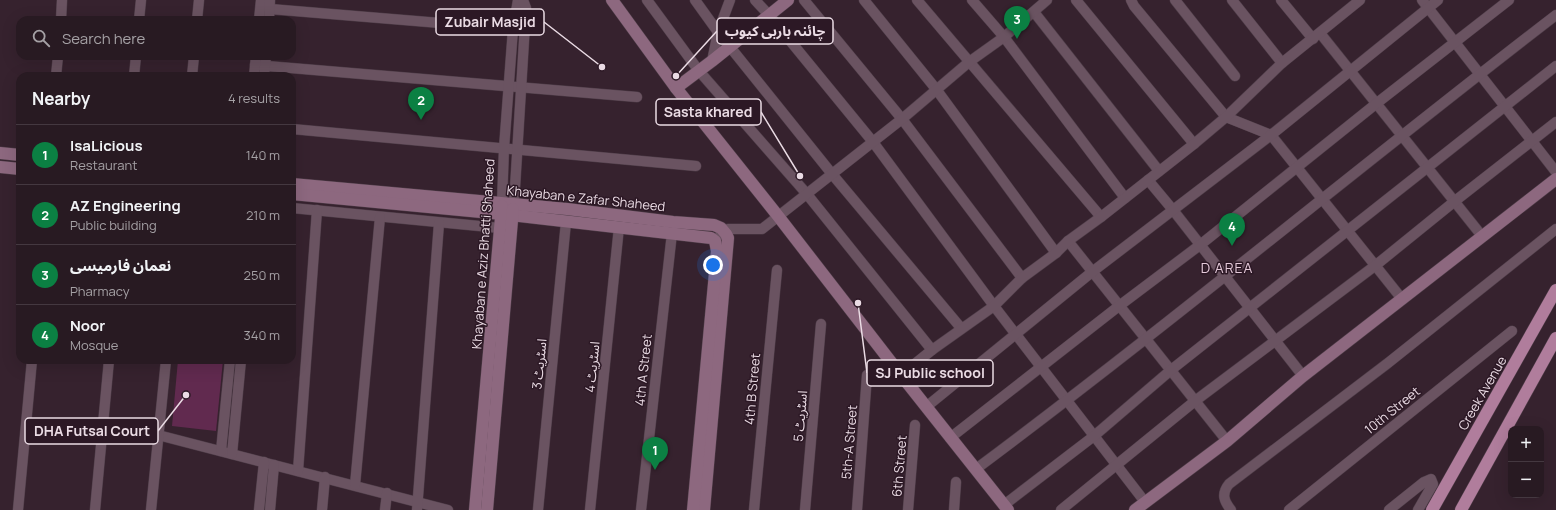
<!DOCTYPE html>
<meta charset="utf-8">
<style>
body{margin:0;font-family:Manrope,"Noto Sans Arabic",sans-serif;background:#34272f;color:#f1f3f6}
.controls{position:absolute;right:12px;bottom:12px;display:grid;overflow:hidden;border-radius:8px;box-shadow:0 4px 16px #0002}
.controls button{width:36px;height:36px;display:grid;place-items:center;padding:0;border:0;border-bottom:1px solid #443840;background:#281a22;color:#f1f3f6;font:20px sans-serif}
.you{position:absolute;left:713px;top:265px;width:14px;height:14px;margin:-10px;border:3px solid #fff;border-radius:50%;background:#1a73e8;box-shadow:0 0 0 6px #1a73e833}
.badge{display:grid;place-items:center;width:26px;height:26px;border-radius:50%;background:#0b8043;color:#fff;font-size:13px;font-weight:700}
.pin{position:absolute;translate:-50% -33px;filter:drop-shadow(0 1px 2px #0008)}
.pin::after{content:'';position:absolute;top:21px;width:14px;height:12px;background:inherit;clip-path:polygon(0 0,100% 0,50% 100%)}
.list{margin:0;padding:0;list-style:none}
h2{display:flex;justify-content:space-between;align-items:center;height:52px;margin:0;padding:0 16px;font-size:17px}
h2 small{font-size:13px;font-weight:400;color:#a5a1a5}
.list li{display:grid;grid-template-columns:26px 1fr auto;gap:12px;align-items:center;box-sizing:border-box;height:60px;padding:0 16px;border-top:1px solid #443840}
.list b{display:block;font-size:15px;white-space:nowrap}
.list p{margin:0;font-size:13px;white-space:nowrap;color:#a5a1a5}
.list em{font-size:13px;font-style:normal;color:#a5a1a5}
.icon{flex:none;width:22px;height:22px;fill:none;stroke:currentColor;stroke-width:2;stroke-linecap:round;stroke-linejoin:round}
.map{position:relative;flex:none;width:1556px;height:510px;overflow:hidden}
.search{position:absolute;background:#281a22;box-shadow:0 4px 16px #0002;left:16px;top:16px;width:280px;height:44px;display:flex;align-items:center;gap:10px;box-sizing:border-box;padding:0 14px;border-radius:12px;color:#a5a1a5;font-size:15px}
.panel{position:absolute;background:#281a22;box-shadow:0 4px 16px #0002;left:16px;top:72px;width:280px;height:292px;border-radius:12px}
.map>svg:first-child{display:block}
.park{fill:#612a4f}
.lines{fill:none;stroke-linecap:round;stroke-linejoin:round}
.street-casing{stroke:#4e3d48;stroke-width:11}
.secondary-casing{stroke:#4e3d48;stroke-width:13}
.primary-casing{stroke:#4e3d48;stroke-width:13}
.street{stroke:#6a5361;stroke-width:10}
.secondary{stroke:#8d687f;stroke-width:12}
.primary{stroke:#b07d9c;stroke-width:12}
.labels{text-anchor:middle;stroke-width:3;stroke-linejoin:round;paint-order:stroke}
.street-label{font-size:13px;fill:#eadbe4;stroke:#2c1825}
.neighbourhood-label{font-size:14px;letter-spacing:1px;fill:#e4c9d9;stroke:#2c1825}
.leader{fill:none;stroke:#eadbe4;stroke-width:1.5}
.callout-dot{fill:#eadbe4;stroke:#2c1825;stroke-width:1.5}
.callout{fill:#2c1825;stroke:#eadbe4;stroke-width:1.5}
.callout-label{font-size:14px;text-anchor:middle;font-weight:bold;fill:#eadbe4}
</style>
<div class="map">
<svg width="1556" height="510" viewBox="0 0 1556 510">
<rect width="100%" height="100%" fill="#36222e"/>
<path class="park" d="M178 360H223L216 431 172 426Z"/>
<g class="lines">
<g class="street-casing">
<g id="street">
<path d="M647 0 699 71 806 193 932 350"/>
<path d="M695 0 718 32 832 174 961 328"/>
<path d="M755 0 769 15 873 142 994 306 1145 502"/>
<path d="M804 0 902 119 1022 278"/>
<path d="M864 0 936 89 1056 253"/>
<path d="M917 0 1101 217"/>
<path d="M972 0 1004 37 1125 198"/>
<path d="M1076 0 1194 144"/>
<path d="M1131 0 1134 6 1226 117 1271 135 1402 299"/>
<path d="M1175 0 1235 76"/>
<path d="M1232 0 1282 63"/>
<path d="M1281 0 1313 39"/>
<path d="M1422 0 1556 172"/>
<path d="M270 9 513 29"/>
<path d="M1034 12 1159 171"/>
<path d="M61 20 62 0"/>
<path d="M139 20 141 0"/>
<path d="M197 20 199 0"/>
<path d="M259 20 261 0"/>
<path d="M269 20 270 0"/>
<path d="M1320 33 1482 236"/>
<path d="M712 61 718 32 730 0"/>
<path d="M255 65 637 97"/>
<path d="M56 76 58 56"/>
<path d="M134 76 136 56"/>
<path d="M192 76 194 56"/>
<path d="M254 76 256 56"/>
<path d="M264 76 266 56"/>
<path d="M292 129 696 166"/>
<path d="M1148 180 1173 210 1303 376"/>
<path d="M502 203 504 148 513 29 518 0"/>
<path d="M514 204 526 8 523 0"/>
<path d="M292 208 500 228"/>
<path d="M720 235 728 229H762L902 119 969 62 1004 37 1047 0"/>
<path d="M1068 241 1227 441"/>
<path d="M901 375 932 350 994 306 1022 278 1056 253 1068 241 1101 217 1194 144 1226 117 1282 63 1360 0"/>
<path d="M926 407 1092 272 1271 135 1438 0"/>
<path d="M158 435 448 510"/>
<path d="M950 438 1119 306 1200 245 1377 103 1509 0"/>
<path d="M221 451 230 360"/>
<path d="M232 454 241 360"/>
<path d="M976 469C1173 322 1361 165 1556 15"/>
<path d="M298 471 317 210"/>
<path d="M355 485 380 217"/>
<path d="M1004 505 1094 436 1171 370 1556 66"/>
<path d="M18 510 32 360"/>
<path d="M95 510 109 360"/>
<path d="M151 510 166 360"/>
<path d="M259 510 264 462"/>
<path d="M270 510 274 465"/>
<path d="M322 510 325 477"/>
<path d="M385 510 387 493"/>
<path d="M417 510 439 223"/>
<path d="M538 510 566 222"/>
<path d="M590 510 619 227"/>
<path d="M641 510 672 233"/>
<path d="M754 510 777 270"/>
<path d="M805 510 821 324"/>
<path d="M857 510 867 375"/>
<path d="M908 510 915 425"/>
<path d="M954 510 956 482"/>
<path d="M1061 510 1195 401 1376 265 1455 201 1556 122"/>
<path d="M1231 510C1224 501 1221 494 1229 484L1388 363 1556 229"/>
<path d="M1289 510 1512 331"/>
<path d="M1389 510 1424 482 1431 479 1433 484 1418 510"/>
</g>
</g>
<g class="secondary-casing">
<g id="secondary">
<path d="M612 0 676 88 778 216 901 375 1008 510"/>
<path d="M676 88 712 61 788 0"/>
<path d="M0 153 20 155"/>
<path d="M0 167 20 169"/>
<path d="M292 184 567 209 673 222 714 225 721 228 726 234 728 238 704 510"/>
<path d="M292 194 502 214 711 238 715 241 717 251 693 510"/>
<path d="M475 510 502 206"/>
<path d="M487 510 513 209"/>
<path d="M1135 510 1227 441 1303 376 1556 179"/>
</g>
</g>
<g class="primary-casing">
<g id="primary">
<path d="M1432 510 1556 290"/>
<path d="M1461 510 1556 338"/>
</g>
</g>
<use href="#street" class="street"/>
<use href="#secondary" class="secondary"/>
<use href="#primary" class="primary"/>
</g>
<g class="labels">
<g class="street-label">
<text transform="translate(586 198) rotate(6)" y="5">Khayaban e Zafar Shaheed</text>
<text transform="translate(483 254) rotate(-86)" y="5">Khayaban e Aziz Bhatti Shaheed</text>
<text transform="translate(539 364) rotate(-84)" y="5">اسٹریٹ 3</text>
<text transform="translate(592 367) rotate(-84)" y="5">اسٹریٹ 4</text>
<text transform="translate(643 370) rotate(-84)" y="5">4th A Street</text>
<text transform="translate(752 389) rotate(-85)" y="5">4th B Street</text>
<text transform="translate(1482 393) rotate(-60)" y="5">Creek Avenue</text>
<text transform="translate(1392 410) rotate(-39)" y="5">10th Street</text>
<text transform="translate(800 416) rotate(-85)" y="5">اسٹریٹ 5</text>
<text transform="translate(849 442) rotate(-85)" y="5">5th-A Street</text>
<text transform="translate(899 466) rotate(-85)" y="5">6th Street</text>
</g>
<g class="neighbourhood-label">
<text x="1227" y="273">D AREA</text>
</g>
</g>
<path class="leader" d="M602 67L544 22M676 76L717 31M800 176L761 112M858 303L867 373M186 395L158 431"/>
<g class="callout-dot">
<circle cx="602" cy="67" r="4"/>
<circle cx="676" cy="76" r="4"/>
<circle cx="800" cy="176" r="4"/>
<circle cx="858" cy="303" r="4"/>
<circle cx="186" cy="395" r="4"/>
</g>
<g class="callout">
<rect x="436" y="9" width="108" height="26" rx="4"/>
<rect x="717" y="18" width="116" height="26" rx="4"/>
<rect x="656" y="99" width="105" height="26" rx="4"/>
<rect x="867" y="360" width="126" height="26" rx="4"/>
<rect x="25" y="418" width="133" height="26" rx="4"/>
</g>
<g class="callout-label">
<text x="490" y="27">Zubair Masjid</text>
<text x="775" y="36">چائنہ باربی کیوب</text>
<text x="708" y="117">Sasta khared</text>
<text x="930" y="378">SJ Public school</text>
<text x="92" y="436">DHA Futsal Court</text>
</g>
</svg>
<div class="controls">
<button>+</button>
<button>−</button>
</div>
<div class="you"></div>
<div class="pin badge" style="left:655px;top:470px">1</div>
<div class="pin badge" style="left:421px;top:120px">2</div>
<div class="pin badge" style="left:1017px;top:39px">3</div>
<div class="pin badge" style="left:1232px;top:246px">4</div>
<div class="search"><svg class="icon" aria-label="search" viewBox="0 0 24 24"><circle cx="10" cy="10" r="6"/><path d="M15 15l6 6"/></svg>Search here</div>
<section class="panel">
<h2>Nearby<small>4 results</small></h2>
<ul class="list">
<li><span class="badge">1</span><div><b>IsaLicious</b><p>Restaurant</p></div><em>140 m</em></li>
<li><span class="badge">2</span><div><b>AZ Engineering</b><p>Public building</p></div><em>210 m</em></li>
<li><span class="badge">3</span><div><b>نعمان فارمیسی</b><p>Pharmacy</p></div><em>250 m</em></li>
<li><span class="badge">4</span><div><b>Noor</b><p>Mosque</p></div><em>340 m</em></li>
</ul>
</section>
</div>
